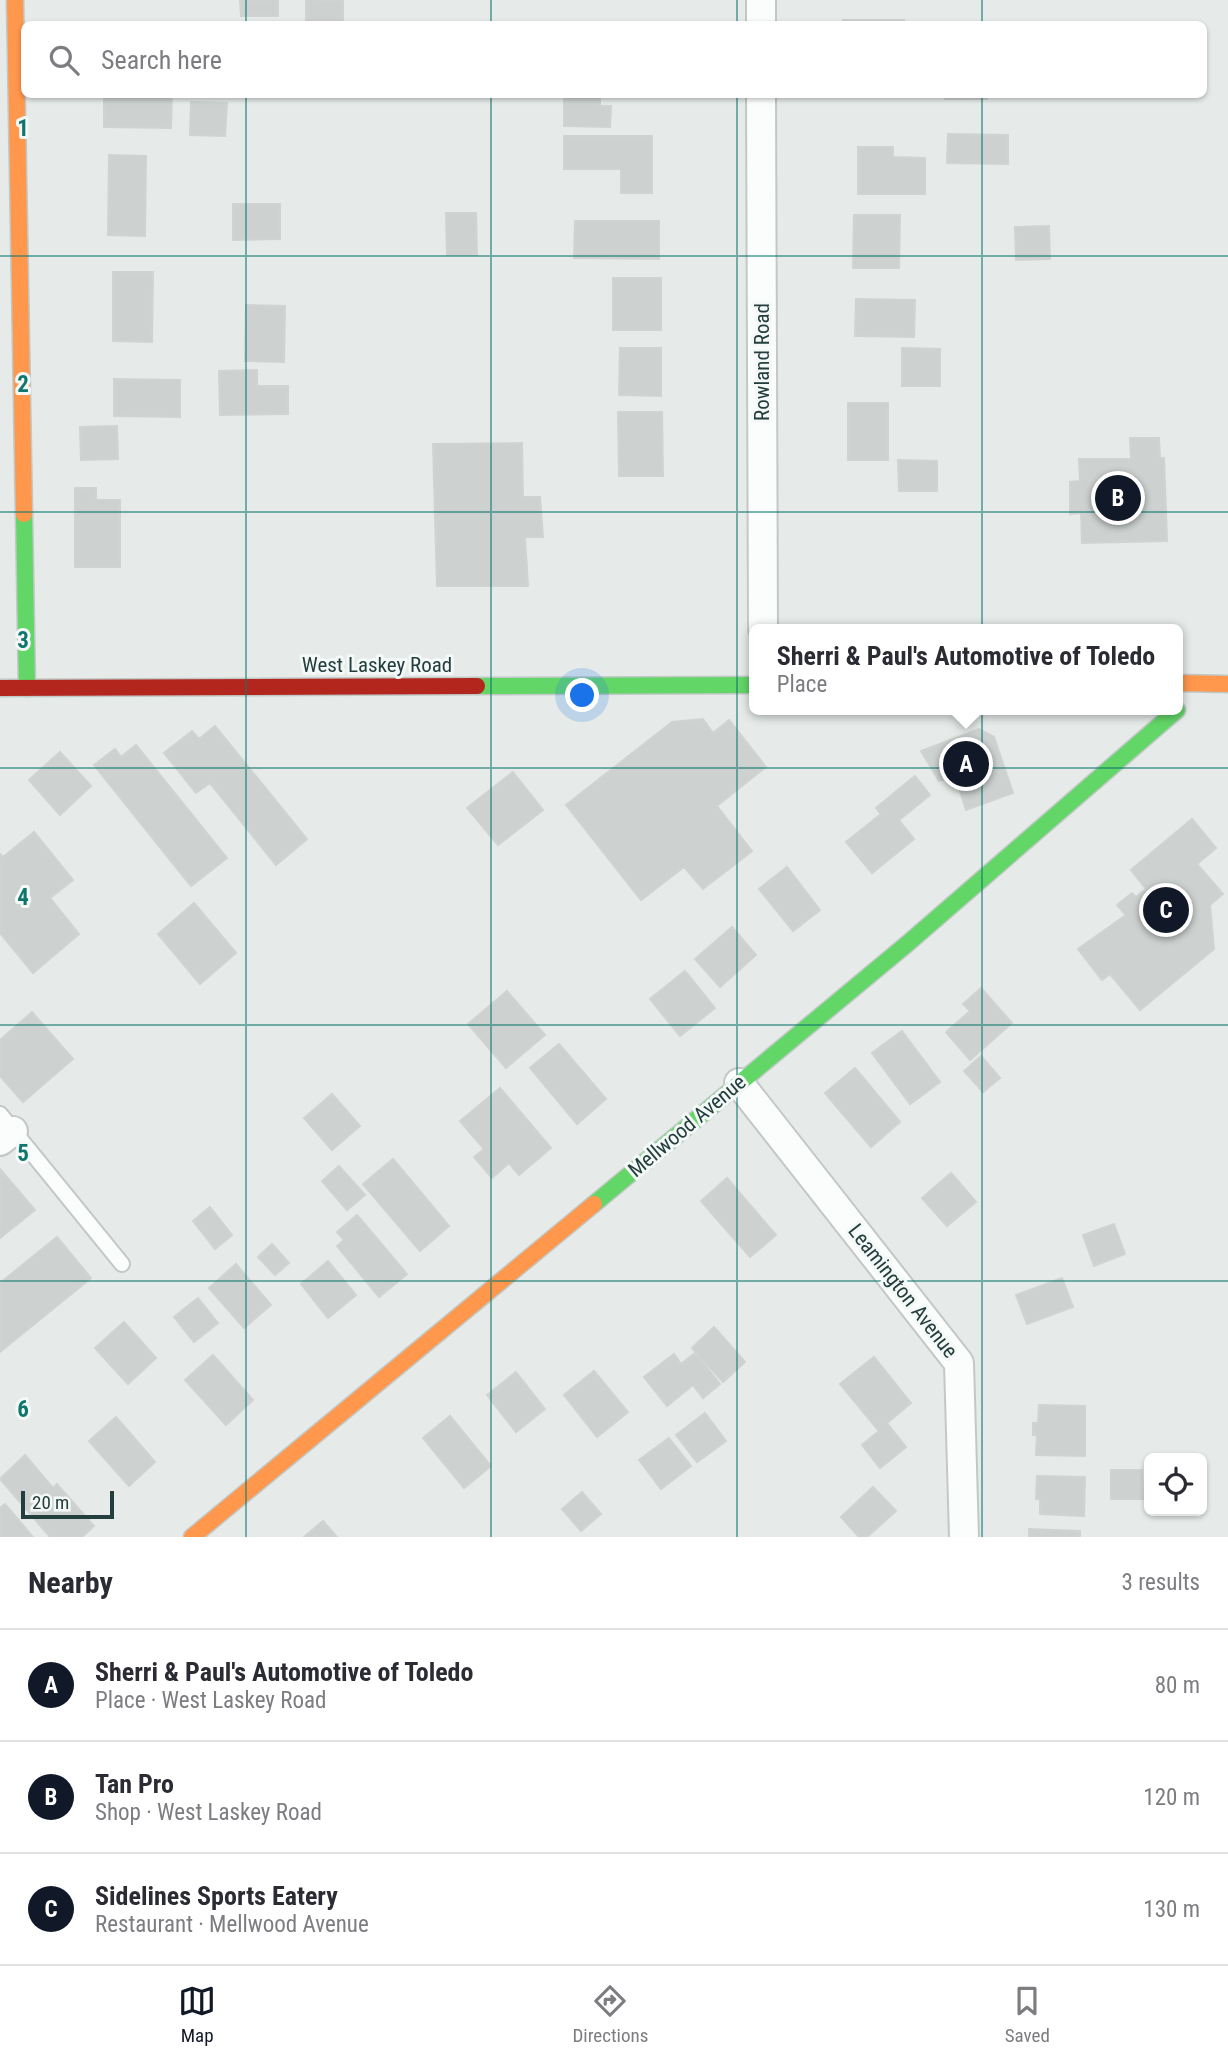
<!DOCTYPE html>
<meta charset="utf-8">
<style>
body{margin:0;font-family:"Roboto Condensed",sans-serif;background:#f2f2f3;color:#2b2b33}
.controls{position:absolute;right:21px;bottom:21px;display:grid;overflow:hidden;border-radius:10px;box-shadow:0 2px 5px #0004}
.controls button{width:63px;height:63px;display:grid;place-items:center;padding:0;border:0;border-bottom:2px solid #e1e1e2;background:#fff;color:#2b2b33;font:35px sans-serif}
.scale{position:absolute;left:21px;bottom:18px;width:93px;box-sizing:border-box;padding-left:7px;border:4px solid #233e3c;border-top:0;font-size:19px;line-height:24px;white-space:nowrap;color:#233e3c;-webkit-text-stroke:5px #f4f9f8;paint-order:stroke}
.you{position:absolute;left:583px;top:696px;width:24px;height:24px;margin:-18px;border:5px solid #fff;border-radius:50%;background:#1a73e8;box-shadow:0 0 0 10px #1a73e833}
.badge{display:grid;place-items:center;width:46px;height:46px;border-radius:50%;background:#111827;color:#fff;font-size:23px;font-weight:700}
.pin{position:absolute;translate:-50% -50%;border:4px solid #fff;box-shadow:0 2px 7px #0006}
.popup{position:absolute;left:749px;top:624px;width:434px;height:91px;box-sizing:border-box;display:grid;place-content:center;border-radius:10px;background:#fff;filter:drop-shadow(0 2px 5px #0005);font-size:23px;white-space:nowrap;color:#7c7c81}
.popup b{font-size:26px;color:#2b2b33}
.popup::after{content:'';position:absolute;left:50%;top:100%;margin-left:-14px;border:14px solid transparent;border-top-color:#fff}
.list{margin:0;padding:0;list-style:none}
h2{display:flex;justify-content:space-between;align-items:center;height:91px;margin:0;padding:0 28px;font-size:30px}
h2 small{font-size:23px;font-weight:400;color:#7c7c81}
.list li{display:grid;grid-template-columns:46px 1fr auto;gap:21px;align-items:center;box-sizing:border-box;height:112px;padding:0 28px;border-top:2px solid #e1e1e2}
.list b{display:block;font-size:26px;white-space:nowrap}
.list p{margin:0;font-size:23px;white-space:nowrap;color:#7c7c81}
.list em{font-size:23px;font-style:normal;color:#7c7c81}
.icon{flex:none;width:38px;height:38px;fill:none;stroke:currentColor;stroke-width:2;stroke-linecap:round;stroke-linejoin:round}
.map{position:relative;flex:none;width:1228px;height:1537px;overflow:hidden}
.search{position:absolute;background:#fff;box-shadow:0 2px 5px #0004;left:21px;right:21px;top:21px;height:77px;display:flex;align-items:center;gap:18px;box-sizing:border-box;padding:0 24px;border-radius:10px;color:#7c7c81;font-size:26px}
.sheet{height:427px;background:#fff}
nav{display:flex;justify-content:space-around;align-items:center;box-sizing:border-box;height:98px;border-top:2px solid #e1e1e2;background:#fff;font-size:19px;color:#7c7c81}
nav a{display:grid;justify-items:center;gap:4px}
nav .on{color:#111827}
.map>svg:first-child{display:block}
.building{fill:#cdd2d1;stroke:#cfd4d2;stroke-width:2}
.lines{fill:none;stroke-linecap:round;stroke-linejoin:round}
.lane-casing{stroke:#c3c8c6;stroke-width:18}
.street-casing{stroke:#c3c8c6;stroke-width:32}
.fast-casing{stroke:#c1c9c7;stroke-width:19}
.slow-casing{stroke:#c1c9c7;stroke-width:19}
.jam-casing{stroke:#c1c9c7;stroke-width:19}
.lane{stroke:#fbfcfc;stroke-width:14}
.street{stroke:#fbfcfc;stroke-width:28}
.fast{stroke:#63d668;stroke-width:16}
.slow{stroke:#ff974d;stroke-width:16}
.jam{stroke:#b3261e;stroke-width:16}
.grid{fill:none;stroke:#0f766e;stroke-width:2;stroke-opacity:0.55}
.labels{text-anchor:middle;stroke-width:6;stroke-linejoin:round;paint-order:stroke}
.street-label{font-size:21px;fill:#233e3c;stroke:#f4f9f8}
.grid-label{font-size:23px;text-anchor:middle;font-weight:bold;fill:#0f766e;stroke:#f4f9f8;stroke-width:6;stroke-linejoin:round;paint-order:stroke}
</style>
<div class="map">
<svg width="1228" height="1537" viewBox="0 0 1228 1537">
<rect width="100%" height="100%" fill="#e6ebe9"/>
<g class="building">
<path d="M240 0H278V16H241Z"/>
<path d="M306 0 343 1V24H306Z"/>
<rect x="843" y="20" width="61" height="4"/>
<path d="M104 94H172L171 128 104 127Z"/>
<path d="M564 94H600V106H611L610 127 564 126Z"/>
<rect x="945" y="94" width="42" height="5"/>
<path d="M191 102 227 103 225 136 190 135Z"/>
<path d="M948 134 1008 135V164L947 163Z"/>
<path d="M564 136H652V193H621V169H564Z"/>
<path d="M858 147H893V157L925 158V194H858Z"/>
<path d="M109 155 146 156 145 236 108 235Z"/>
<path d="M233 204H280V239L233 240Z"/>
<path d="M446 213H476L477 255H447Z"/>
<path d="M854 215H900L899 268H853Z"/>
<path d="M575 221H659V259L574 258Z"/>
<path d="M1049 226 1050 259 1016 260 1015 227Z"/>
<path d="M113 272H153L152 342 113 341Z"/>
<rect x="613" y="278" width="48" height="52"/>
<path d="M856 299 915 300 914 337 855 336Z"/>
<path d="M246 305 285 306 284 362 245 361Z"/>
<path d="M620 348H661V396L619 395Z"/>
<path d="M902 348 940 349V386H902Z"/>
<path d="M257 370V386H288V414L220 415 219 371Z"/>
<path d="M114 379 180 380V417L114 416Z"/>
<rect x="848" y="403" width="40" height="57"/>
<path d="M618 412H662L663 476H619Z"/>
<path d="M117 426 118 459 81 460 80 427Z"/>
<path d="M1130 438H1159L1160 458H1164L1167 541 1082 543 1081 513 1070 514V482L1080 481 1079 459H1131Z"/>
<path d="M522 443 523 497H540L543 537H525L528 586H437L433 444Z"/>
<path d="M898 460 937 461V491H899Z"/>
<path d="M75 488H96V500H120V567H75Z"/>
<path d="M703 719 713 733 729 720 766 767 717 806 752 851 703 889 684 867 641 900 566 805 672 722Z"/>
<path d="M215 726 307 839 276 865 210 783 196 793 164 753 192 731 199 739Z"/>
<path d="M979 729 994 737 1013 793 966 810 955 776 939 781 921 751Z"/>
<path d="M136 745 227 858 191 886 94 765 115 749 121 757Z"/>
<path d="M60 752 91 786 60 815 29 780Z"/>
<path d="M513 772 543 810 498 845 467 808Z"/>
<path d="M915 776 930 795 899 820 914 839 872 873 846 842 881 814 876 808Z"/>
<path d="M1192 819 1216 848 1197 864 1223 894 1210 905 1214 949 1140 1010 1110 974 1102 980 1078 949 1126 915 1117 905 1132 893 1136 897 1146 889 1131 870Z"/>
<path d="M34 832 73 880 50 898 79 934 33 973 0 933V854L3 857Z"/>
<path d="M787 867 820 910 793 931 759 889Z"/>
<path d="M194 903 236 953 200 984 158 934Z"/>
<path d="M732 927 756 955 720 987 695 959Z"/>
<path d="M685 971 715 1008 680 1036 650 999Z"/>
<path d="M981 988 1012 1023 970 1060 946 1032 970 1011 963 1004Z"/>
<path d="M507 991 545 1035 506 1068 468 1024Z"/>
<path d="M32 1012 73 1059 23 1102 0 1076V1040Z"/>
<path d="M902 1031 940 1082 910 1104 872 1053Z"/>
<path d="M559 1044 606 1099 577 1124 530 1068Z"/>
<path d="M981 1056 1000 1078 983 1092 964 1071Z"/>
<path d="M855 1068 900 1122 871 1147 825 1093Z"/>
<path d="M500 1088 551 1148 519 1175 509 1163 492 1178 474 1157 484 1149 460 1121Z"/>
<path d="M332 1094 360 1126 332 1150 304 1118Z"/>
<path d="M393 1159 449 1226 420 1251 363 1184Z"/>
<path d="M339 1166 365 1195 347 1210 322 1181Z"/>
<path d="M0 1169 35 1210 0 1238Z"/>
<path d="M951 1173 976 1202 947 1226 922 1198Z"/>
<path d="M727 1178 776 1235 750 1257 701 1201Z"/>
<path d="M210 1207 232 1235 215 1249 193 1221Z"/>
<path d="M357 1215 407 1274 379 1297 337 1246 344 1240 337 1232Z"/>
<path d="M1114 1224 1125 1254 1094 1266 1083 1235Z"/>
<path d="M57 1237 91 1278 0 1352V1283Z"/>
<path d="M272 1244 289 1263 275 1275 258 1257Z"/>
<path d="M328 1261 356 1295 328 1318 301 1284Z"/>
<path d="M236 1264 271 1305 244 1328 209 1288Z"/>
<path d="M1062 1278 1073 1307 1027 1324 1016 1295Z"/>
<path d="M198 1298 218 1323 194 1342 174 1317Z"/>
<path d="M124 1322 156 1358 128 1384 95 1348Z"/>
<path d="M714 1327 745 1362 723 1382 692 1348Z"/>
<path d="M695 1353 720 1384 703 1398 693 1385 667 1406 644 1377 674 1354 681 1364Z"/>
<path d="M213 1355 253 1400 226 1425 185 1380Z"/>
<path d="M874 1357 911 1403 887 1423 906 1447 880 1468 862 1445 879 1431 840 1384Z"/>
<path d="M594 1371 628 1412 597 1437 564 1395Z"/>
<path d="M516 1372 545 1409 516 1432 487 1395Z"/>
<path d="M1039 1405 1085 1406V1456L1036 1455 1037 1435H1033V1423H1038Z"/>
<path d="M705 1413 726 1441 697 1462 676 1435Z"/>
<path d="M450 1416 491 1466 464 1488 423 1438Z"/>
<path d="M116 1417 155 1462 129 1486 89 1441Z"/>
<path d="M669 1438 691 1466 661 1489 639 1460Z"/>
<path d="M25 1455 53 1488 57 1484 94 1526 82 1537H50L0 1479Z"/>
<path d="M1111 1470H1142L1143 1499H1111Z"/>
<path d="M1037 1476 1085 1477 1084 1516 1040 1514V1499H1036Z"/>
<path d="M873 1487 896 1511 867 1537H859L841 1517Z"/>
<path d="M582 1492 601 1514 581 1531 562 1509Z"/>
<path d="M5 1504 33 1537H0V1508Z"/>
<path d="M323 1521 337 1537H304Z"/>
<path d="M1029 1529 1080 1531V1537H1029Z"/>
</g>
<g class="lines">
<g class="lane-casing">
<path id="lane" d="M0 1114 122 1264"/>
</g>
<g class="street-casing">
<g id="street">
<path d="M761 0V24"/>
<path d="M761 94 763 629"/>
<path d="M739 1083 959 1363 964 1537"/>
<path d="M0 1141 13 1131"/>
</g>
</g>
<g class="fast-casing">
<g id="fast">
<path d="M24 514 27 688"/>
<path d="M477 686 754 685"/>
<path d="M594 1204 907 944 1177 710"/>
</g>
</g>
<g class="slow-casing">
<g id="slow">
<path d="M15 0 24 514"/>
<path d="M1178 683 1228 684"/>
<path d="M192 1537 594 1204"/>
</g>
</g>
<g class="jam-casing">
<path id="jam" d="M0 688 477 686"/>
</g>
<use href="#lane" class="lane"/>
<use href="#street" class="street"/>
<use href="#fast" class="fast"/>
<use href="#slow" class="slow"/>
<use href="#jam" class="jam"/>
</g>
<path class="grid" d="M246 0V24M491 0V24M737 0V24M982 0V24M246 94V1537M491 94V1537M737 94V1537M982 94V1537M0 256H1228M0 512H1228M0 768H1228M0 1025H1228M0 1281H1228"/>
<g class="labels">
<g class="street-label">
<text transform="translate(762 362) rotate(-90)" y="7">Rowland Road</text>
<text x="377" y="672">West Laskey Road</text>
<text transform="translate(687 1126) rotate(-40)" y="7">Mellwood Avenue</text>
<text transform="translate(903 1291) rotate(52)" y="7">Leamington Avenue</text>
</g>
</g>
<g class="grid-label">
<text x="23" y="136">1</text>
<text x="23" y="392">2</text>
<text x="23" y="648">3</text>
<text x="23" y="905">4</text>
<text x="23" y="1161">5</text>
<text x="23" y="1417">6</text>
</g>
</svg>
<div class="controls">
<button><svg class="icon" aria-label="locate" viewBox="0 0 24 24"><circle cx="12" cy="12" r="6"/><path d="M12 2v4M12 18v4M2 12h4M18 12h4"/></svg></button>
</div>
<div class="scale">20 m</div>
<div class="you"></div>
<div class="pin badge" style="left:966px;top:764px">A</div>
<div class="popup"><b>Sherri &amp; Paul's Automotive of Toledo</b>Place</div>
<div class="pin badge" style="left:1118px;top:498px">B</div>
<div class="pin badge" style="left:1166px;top:910px">C</div>
<div class="search"><svg class="icon" aria-label="search" viewBox="0 0 24 24"><circle cx="10" cy="10" r="6"/><path d="M15 15l6 6"/></svg>Search here</div>
</div>
<section class="sheet">
<h2>Nearby<small>3 results</small></h2>
<ul class="list">
<li><span class="badge">A</span><div><b>Sherri &amp; Paul's Automotive of Toledo</b><p>Place · West Laskey Road</p></div><em>80 m</em></li>
<li><span class="badge">B</span><div><b>Tan Pro</b><p>Shop · West Laskey Road</p></div><em>120 m</em></li>
<li><span class="badge">C</span><div><b>Sidelines Sports Eatery</b><p>Restaurant · Mellwood Avenue</p></div><em>130 m</em></li>
</ul>
</section>
<nav>
<a class="on"><svg class="icon" aria-label="map" viewBox="0 0 24 24"><path d="M3 6l6-2 6 2 6-2v14l-6 2-6-2-6 2zM9 4v14M15 6v14"/></svg>Map</a>
<a><svg class="icon" aria-label="directions" viewBox="0 0 24 24"><path d="M12 3l9 9-9 9-9-9zM9 14v-3h6M13 9l2 2-2 2"/></svg>Directions</a>
<a><svg class="icon" aria-label="saved" viewBox="0 0 24 24"><path d="M7 4h10v16l-5-4-5 4z"/></svg>Saved</a>
</nav>
